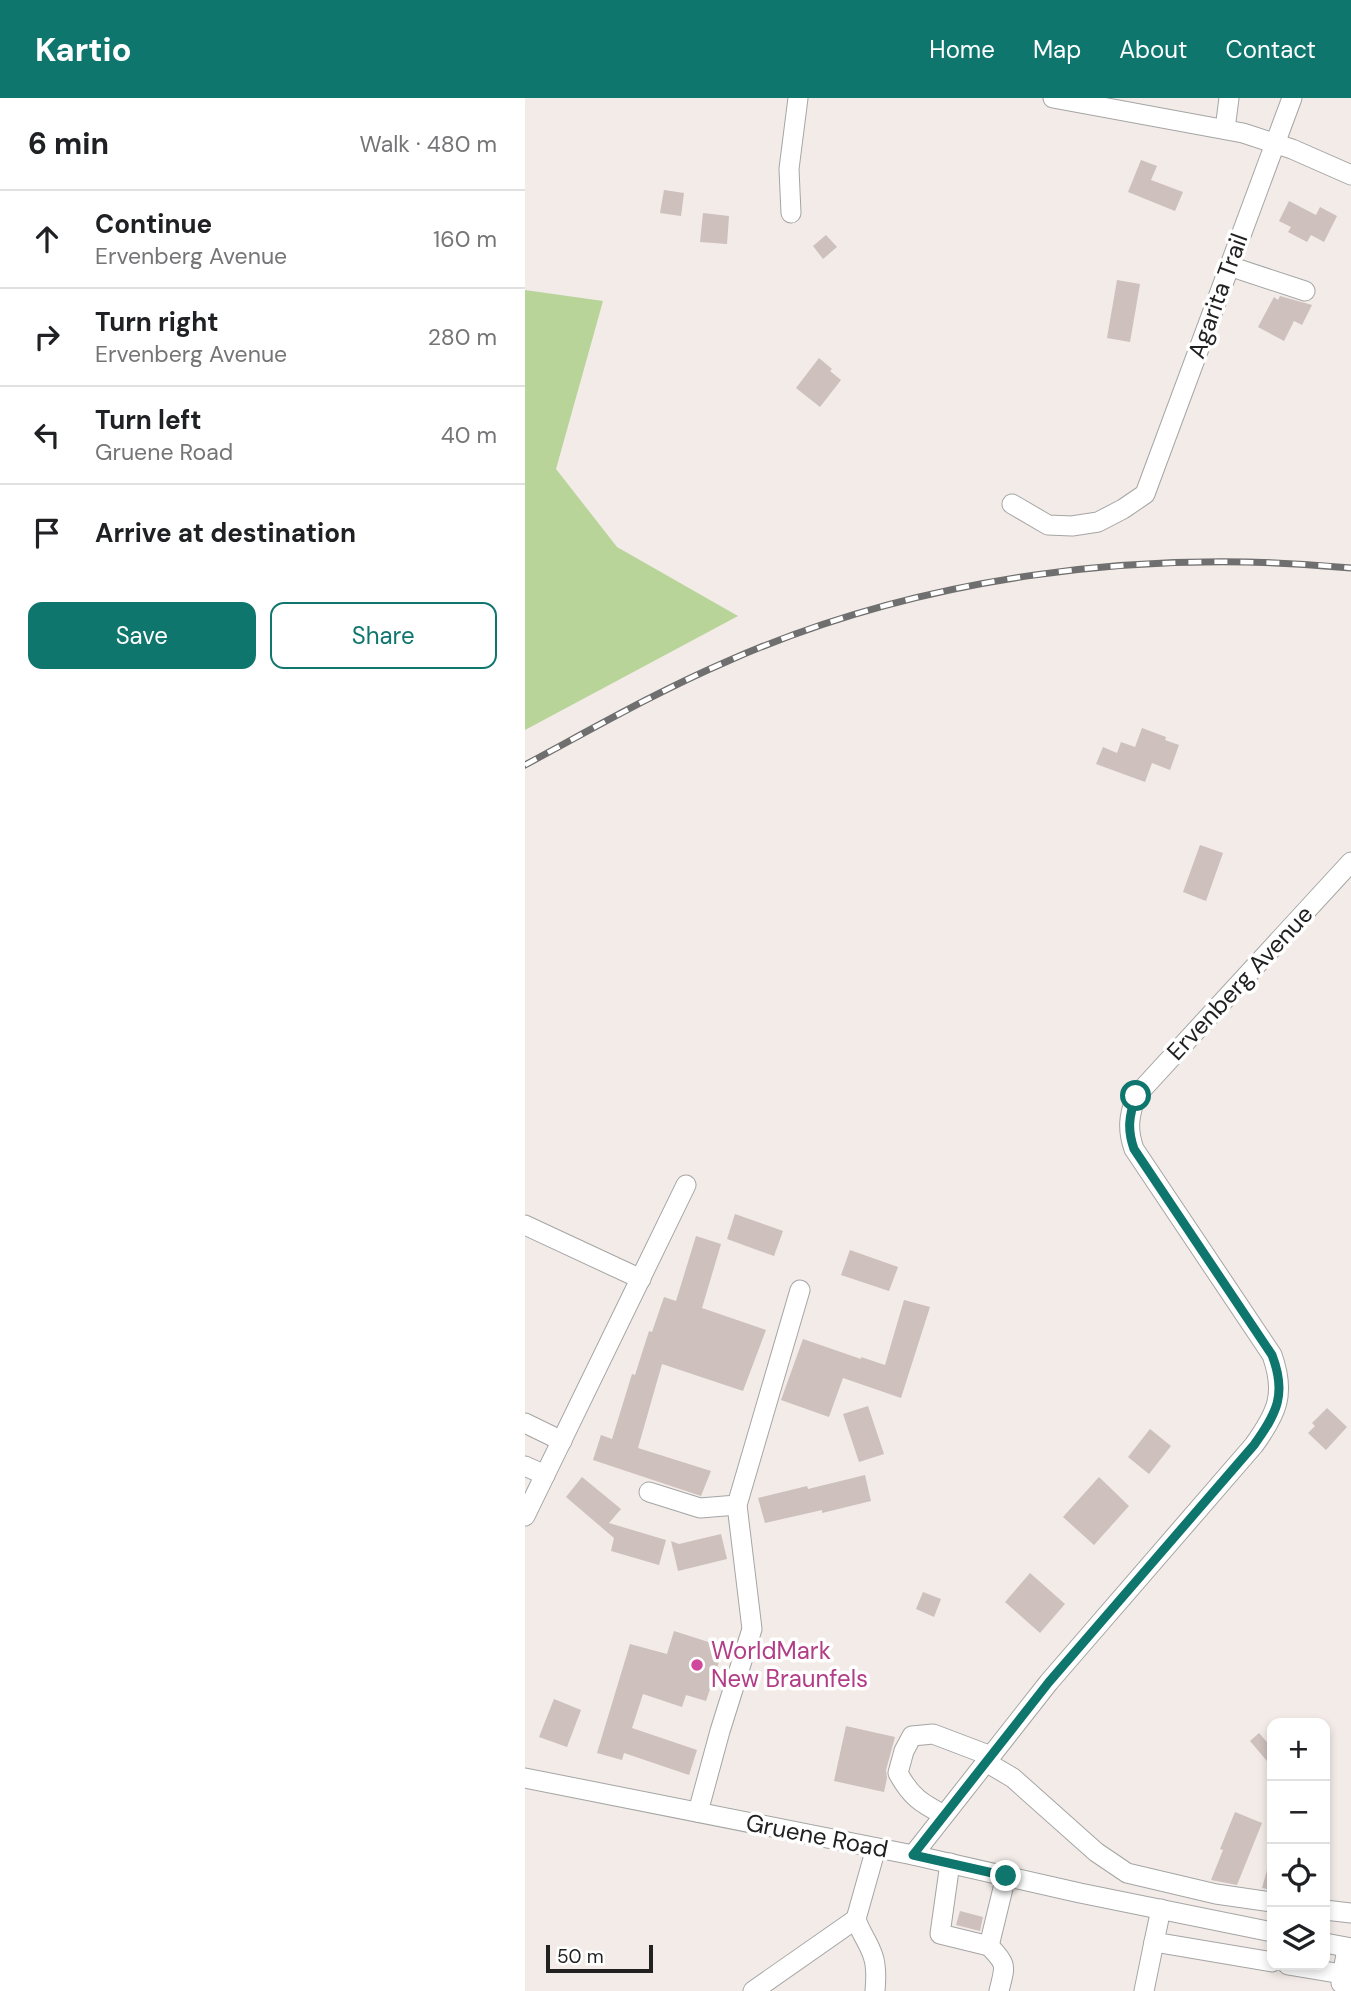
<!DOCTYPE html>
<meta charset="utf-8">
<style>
body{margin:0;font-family:"DM Sans",sans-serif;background:#f6f6f6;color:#202124}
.controls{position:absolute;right:21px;bottom:21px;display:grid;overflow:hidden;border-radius:14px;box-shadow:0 4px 10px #0003}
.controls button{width:63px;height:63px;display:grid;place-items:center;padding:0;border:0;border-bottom:2px solid #e0e0e0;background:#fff;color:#202124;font:35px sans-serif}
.scale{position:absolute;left:21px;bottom:18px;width:107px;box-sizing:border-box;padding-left:7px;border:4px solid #212121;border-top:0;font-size:19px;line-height:24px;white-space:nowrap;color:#212121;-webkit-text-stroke:5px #fff;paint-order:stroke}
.stop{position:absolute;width:21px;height:21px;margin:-16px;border:5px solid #0f766e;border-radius:50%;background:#fff}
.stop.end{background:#0f766e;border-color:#fff;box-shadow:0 2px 7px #0008}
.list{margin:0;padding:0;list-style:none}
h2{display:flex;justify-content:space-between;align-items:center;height:91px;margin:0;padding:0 28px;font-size:30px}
h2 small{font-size:23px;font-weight:400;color:#757577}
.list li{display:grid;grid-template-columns:46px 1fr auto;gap:21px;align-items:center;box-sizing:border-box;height:98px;padding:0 28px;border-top:2px solid #e0e0e0}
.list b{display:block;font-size:26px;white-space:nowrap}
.list p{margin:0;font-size:23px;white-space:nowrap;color:#757577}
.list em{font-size:23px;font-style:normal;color:#757577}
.actions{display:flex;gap:14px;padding:21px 28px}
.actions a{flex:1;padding:16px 0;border:2px solid #0f766e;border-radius:14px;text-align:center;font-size:24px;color:#0f766e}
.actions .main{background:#0f766e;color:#fff}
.icon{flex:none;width:38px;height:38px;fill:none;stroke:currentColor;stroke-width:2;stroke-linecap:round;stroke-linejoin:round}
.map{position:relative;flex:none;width:826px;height:1893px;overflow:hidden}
header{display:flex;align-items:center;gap:42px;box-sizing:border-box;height:98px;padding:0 35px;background:#0f766e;color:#fff}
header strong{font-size:33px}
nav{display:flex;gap:38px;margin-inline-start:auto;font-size:24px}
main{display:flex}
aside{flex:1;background:#fff}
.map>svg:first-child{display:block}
.forest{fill:#b8d499}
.building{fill:#cec0bc}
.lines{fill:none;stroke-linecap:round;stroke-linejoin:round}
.minor-casing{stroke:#a5a5a5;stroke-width:21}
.minor{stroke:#fff;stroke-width:19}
.rail-casing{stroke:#6f6f6f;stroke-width:7}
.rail{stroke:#fff;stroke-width:4.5;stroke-dasharray:13;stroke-linecap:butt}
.route{stroke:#0f766e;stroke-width:9}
.hotel-dot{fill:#d1479c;stroke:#fff;stroke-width:2.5}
.labels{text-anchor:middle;stroke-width:7;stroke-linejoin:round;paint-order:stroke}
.street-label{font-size:24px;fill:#212121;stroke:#fff}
.hotel-label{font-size:24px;fill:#b23c85;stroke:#fff;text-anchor:start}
</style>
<header>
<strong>Kartio</strong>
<nav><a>Home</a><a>Map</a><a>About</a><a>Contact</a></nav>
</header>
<main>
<aside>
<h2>6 min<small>Walk · 480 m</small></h2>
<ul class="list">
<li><svg class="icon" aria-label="ahead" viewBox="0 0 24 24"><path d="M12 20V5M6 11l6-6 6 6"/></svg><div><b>Continue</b><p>Ervenberg Avenue</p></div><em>160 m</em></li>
<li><svg class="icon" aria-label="right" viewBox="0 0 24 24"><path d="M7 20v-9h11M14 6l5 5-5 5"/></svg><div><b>Turn right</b><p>Ervenberg Avenue</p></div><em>280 m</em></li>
<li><svg class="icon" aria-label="left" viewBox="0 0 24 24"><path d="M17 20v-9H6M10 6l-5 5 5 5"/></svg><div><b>Turn left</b><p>Gruene Road</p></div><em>40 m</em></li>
<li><svg class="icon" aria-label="arrive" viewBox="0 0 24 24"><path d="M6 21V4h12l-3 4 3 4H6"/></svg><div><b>Arrive at destination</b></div></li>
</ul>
<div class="actions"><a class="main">Save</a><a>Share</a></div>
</aside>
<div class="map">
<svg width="826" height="1893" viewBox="0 0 826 1893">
<rect width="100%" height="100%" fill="#f2ebe7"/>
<path class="forest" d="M0 192 78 203 31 371 92 449 213 518 0 632Z"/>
<g class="building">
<path d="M616 62 632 68 626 82 658 94 650 113 603 94Z"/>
<path d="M139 92 159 95 156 118 135 115Z"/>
<path d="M764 103 791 117 795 109 812 118 799 144 786 137 782 144 763 134 766 129 754 123Z"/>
<path d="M178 115 204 118 202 146 175 144Z"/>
<path d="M301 137 312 149 298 161 288 148Z"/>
<path d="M592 182 615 186 605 244 582 240Z"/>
<path d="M755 198 787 207 777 227 769 223 759 243 733 229 749 199 753 202Z"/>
<path d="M294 260 307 271 305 273 316 282 295 309 271 290Z"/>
<path d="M617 630 641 639 640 642 654 647 645 672 627 665 620 684 571 666 578 649 592 655 596 644 610 649Z"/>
<path d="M675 747 698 755 681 803 658 794Z"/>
<path d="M210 1116 258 1133 249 1158 202 1141Z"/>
<path d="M171 1138 196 1146 177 1210 241 1232 218 1293 137 1266 113 1350 186 1373 176 1398 68 1362 76 1337 87 1341 107 1276 110 1277 124 1233 127 1234 139 1199 151 1203Z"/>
<path d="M325 1152 373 1169 364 1193 316 1177Z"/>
<path d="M379 1202 405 1209 376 1300 318 1280 304 1319 256 1302 278 1241 336 1261V1259L360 1267Z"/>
<path d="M343 1308 359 1356 334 1364 318 1316Z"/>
<path d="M802 1310 822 1329 801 1352 783 1335 790 1328 787 1325Z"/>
<path d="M625 1331 646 1348 624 1376 603 1359Z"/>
<path d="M340 1377 346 1403 297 1415V1412L240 1425 233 1400 282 1388 283 1391Z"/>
<path d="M57 1379 96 1411 84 1425 141 1442 134 1467 86 1453 89 1440 41 1399Z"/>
<path d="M574 1379 604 1408 569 1447 538 1419Z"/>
<path d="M196 1436 202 1461 153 1473 146 1443 154 1446Z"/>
<path d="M505 1475 540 1506 515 1535 480 1504Z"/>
<path d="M398 1494 416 1501 409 1519 391 1511Z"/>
<path d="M149 1533 199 1549 181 1603 161 1597 157 1609 118 1596 107 1630 172 1652 164 1677 99 1655 97 1662 72 1655 105 1546 142 1556Z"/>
<path d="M29 1601 56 1612 42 1649 14 1639Z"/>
<path d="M321 1628 370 1639 361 1672 362 1680 359 1694 309 1683Z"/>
<path d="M734 1635 747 1650V1669L725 1643Z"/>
<path d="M710 1714 737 1725 712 1787 686 1782 698 1752 695 1751Z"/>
<path d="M744 1765H747V1792L737 1790Z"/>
<path d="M435 1813 458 1819 455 1833 431 1827Z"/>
</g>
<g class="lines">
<g class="minor-casing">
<g id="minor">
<path d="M528 0 718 35 767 51 826 77"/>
<path d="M700 31 704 0"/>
<path d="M266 115 264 71 273 0"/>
<path d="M704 168 780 193"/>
<path d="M487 406 523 427 547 428 573 424 598 411 620 396 767 0"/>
<path d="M0 1127 116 1181"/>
<path d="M0 1325 37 1343"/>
<path d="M0 1368 20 1377"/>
<path d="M124 1394 175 1410 212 1407"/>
<path d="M0 1418 161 1087"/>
<path d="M461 1664 488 1680 571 1754 602 1775 691 1796 747 1804"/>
<path d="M0 1680 388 1757 555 1795 747 1834"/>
<path d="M173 1714 195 1633 227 1531 212 1407 275 1192"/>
<path d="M419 1717C396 1705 386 1699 373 1675L379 1653 387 1638 408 1636 466 1658"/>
<path d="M388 1757 524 1584 729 1347C752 1315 761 1296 747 1257L609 1051C602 1031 604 1018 611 998L826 764"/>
<path d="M425 1765 415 1836 464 1848 481 1778"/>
<path d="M636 1811 629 1844 747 1864"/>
<path d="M800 1812 826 1815"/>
<path d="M800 1845 826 1850"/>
<path d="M464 1848C483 1867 480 1868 474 1893"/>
<path d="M822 1850 816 1885 826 1887"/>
<path d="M763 1867 817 1876"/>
<path d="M228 1893 331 1821"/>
<path d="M350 1893C351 1882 352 1869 348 1858 344 1845 335 1834 331 1821L351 1750"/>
<path d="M619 1893 629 1844"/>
</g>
</g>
<use href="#minor" class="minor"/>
<g class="rail-casing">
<path id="rail" d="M0 667C67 631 133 593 203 563 395 478 618 450 826 470"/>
</g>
<use href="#rail" class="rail"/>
</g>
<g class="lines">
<path class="route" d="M481 1778 388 1757 524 1584 729 1347C752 1315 762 1296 747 1257L609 1051C602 1031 604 1018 611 998"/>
</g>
<circle class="hotel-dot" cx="172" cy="1567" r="7"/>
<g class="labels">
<g class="street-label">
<text transform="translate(693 198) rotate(-70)" y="8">Agarita Trail</text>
<text transform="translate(715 885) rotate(-47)" y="8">Ervenberg Avenue</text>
<text transform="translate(292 1738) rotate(11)" y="8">Gruene Road</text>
</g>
<g class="hotel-label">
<text x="186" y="1561">WorldMark<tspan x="186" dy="28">New Braunfels</tspan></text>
</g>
</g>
</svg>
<div class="controls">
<button>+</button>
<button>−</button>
<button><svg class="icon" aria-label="locate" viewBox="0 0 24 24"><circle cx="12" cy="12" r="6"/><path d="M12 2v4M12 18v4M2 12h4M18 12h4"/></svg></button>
<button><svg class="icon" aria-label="layers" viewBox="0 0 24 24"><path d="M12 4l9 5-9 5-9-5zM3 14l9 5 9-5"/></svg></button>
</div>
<div class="scale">50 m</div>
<div class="stop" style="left:611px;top:998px"></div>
<div class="stop end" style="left:481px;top:1778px"></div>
</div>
</main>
